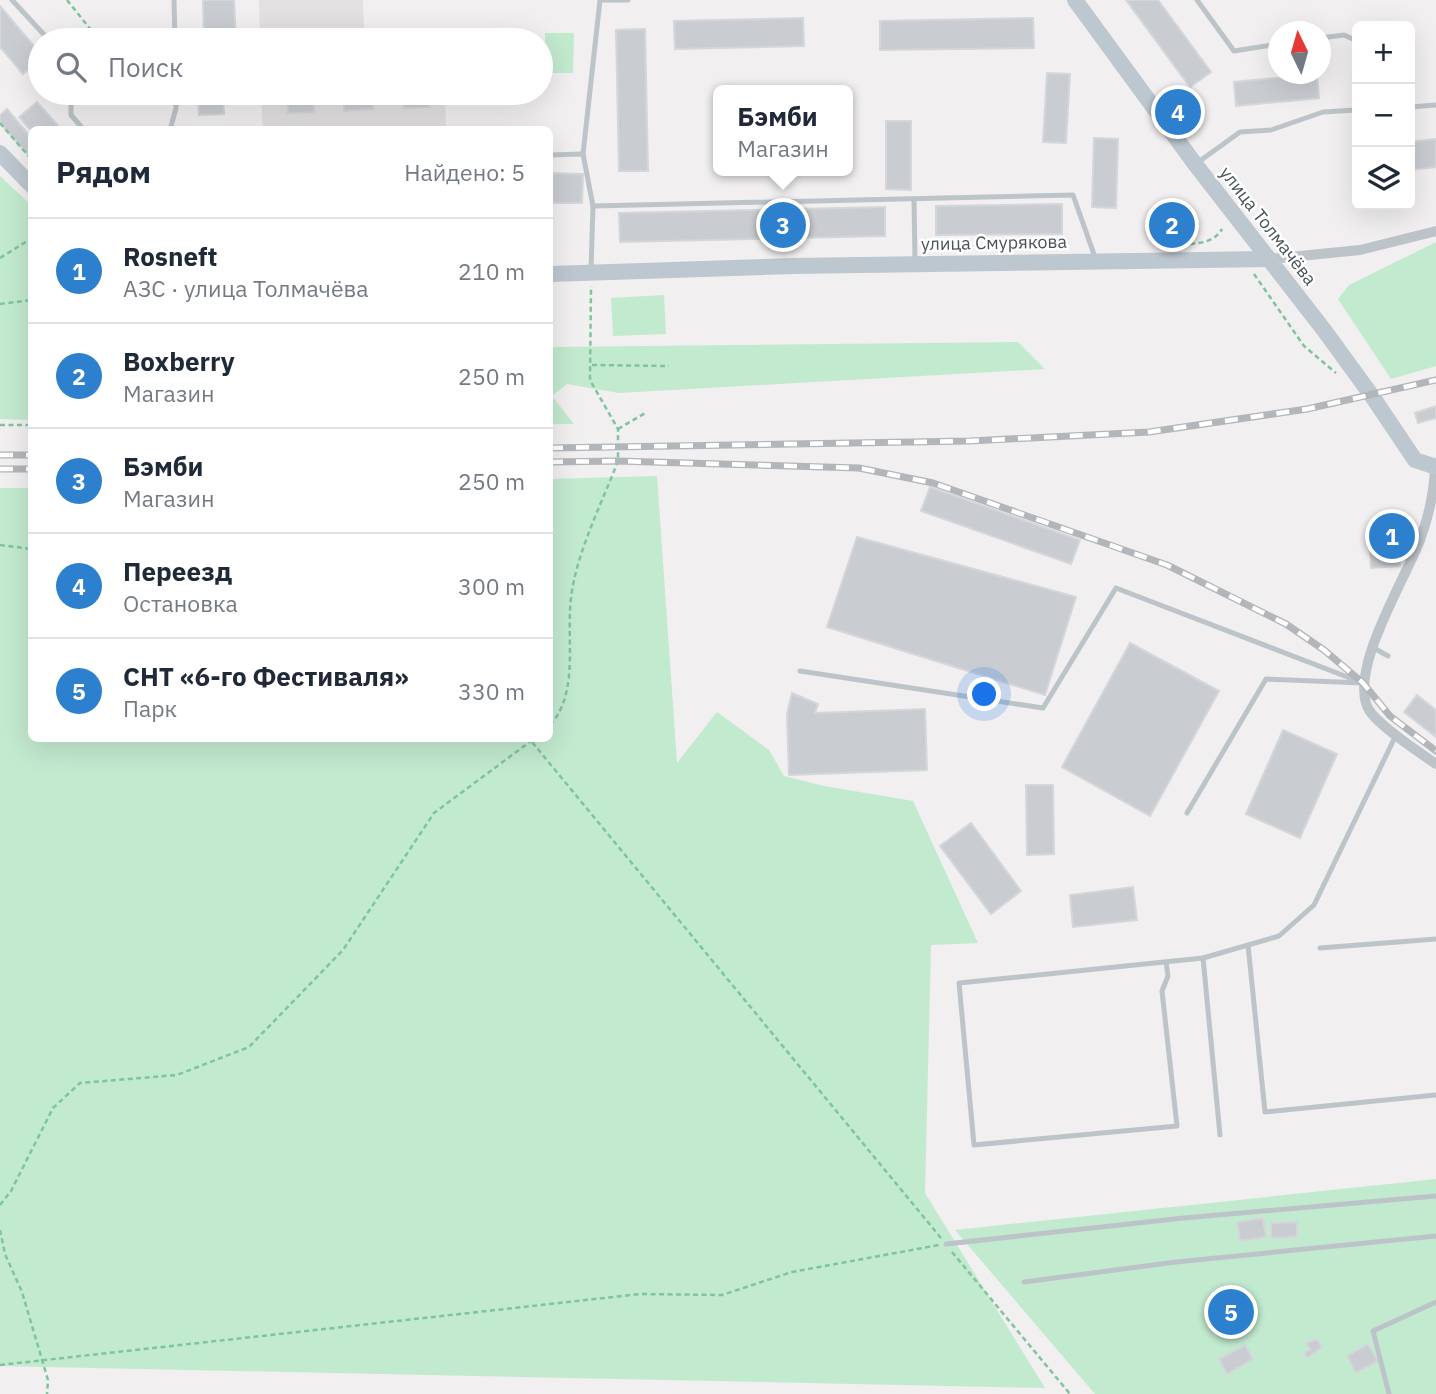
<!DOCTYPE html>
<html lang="ru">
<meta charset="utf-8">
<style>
body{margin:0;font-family:"IBM Plex Sans",sans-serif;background:#f6f6f7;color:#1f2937}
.controls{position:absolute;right:21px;top:21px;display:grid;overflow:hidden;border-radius:10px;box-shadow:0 7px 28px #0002}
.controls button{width:63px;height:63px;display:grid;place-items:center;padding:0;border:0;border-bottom:2px solid #e0e1e3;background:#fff;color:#1f2937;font:35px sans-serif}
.compass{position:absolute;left:1268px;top:21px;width:63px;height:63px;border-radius:50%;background:#fff;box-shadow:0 7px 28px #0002;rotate:355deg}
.you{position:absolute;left:985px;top:695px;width:24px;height:24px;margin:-18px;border:5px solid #fff;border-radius:50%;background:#1a73e8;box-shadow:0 0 0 10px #1a73e833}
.badge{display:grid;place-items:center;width:46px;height:46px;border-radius:50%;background:#2d80cd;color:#fff;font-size:23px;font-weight:700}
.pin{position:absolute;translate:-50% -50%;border:4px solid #fff;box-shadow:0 2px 7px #0006}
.popup{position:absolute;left:713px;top:85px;width:140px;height:91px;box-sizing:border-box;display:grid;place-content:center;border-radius:10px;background:#fff;filter:drop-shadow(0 2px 5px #0005);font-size:23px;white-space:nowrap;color:#747a83}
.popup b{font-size:26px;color:#1f2937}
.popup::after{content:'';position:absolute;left:50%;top:100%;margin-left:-14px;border:14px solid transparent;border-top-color:#fff}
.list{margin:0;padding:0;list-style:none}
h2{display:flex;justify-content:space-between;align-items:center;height:91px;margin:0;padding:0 28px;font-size:30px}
h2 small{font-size:23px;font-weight:400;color:#747a83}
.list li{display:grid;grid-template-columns:46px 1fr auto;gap:21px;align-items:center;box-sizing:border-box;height:105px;padding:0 28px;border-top:2px solid #e0e1e3}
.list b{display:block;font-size:26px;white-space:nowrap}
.list p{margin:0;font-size:23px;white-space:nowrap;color:#747a83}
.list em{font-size:23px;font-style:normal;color:#747a83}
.icon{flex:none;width:38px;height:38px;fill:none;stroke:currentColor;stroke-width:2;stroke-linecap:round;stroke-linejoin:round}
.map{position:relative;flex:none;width:1436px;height:1394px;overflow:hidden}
.search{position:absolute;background:#fff;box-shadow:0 7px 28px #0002;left:28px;top:28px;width:525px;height:77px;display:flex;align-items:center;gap:18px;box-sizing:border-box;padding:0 24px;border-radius:38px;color:#747a83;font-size:26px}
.panel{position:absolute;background:#fff;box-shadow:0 7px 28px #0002;left:28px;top:126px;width:525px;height:616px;border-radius:10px}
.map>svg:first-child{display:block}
.education{fill:#e2e0e1}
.green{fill:#c2eacf}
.building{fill:#c9cdd1;stroke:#d4d6da;stroke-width:2}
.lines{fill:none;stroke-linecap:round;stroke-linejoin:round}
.path{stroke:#7ec49c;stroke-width:2.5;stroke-dasharray:5 3.5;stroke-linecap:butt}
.lane{stroke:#bcc4ca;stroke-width:5}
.street{stroke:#bcc4ca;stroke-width:10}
.secondary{stroke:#bdc7cf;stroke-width:16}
.rail-casing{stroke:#b2b5b9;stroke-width:7}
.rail{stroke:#fff;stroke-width:4.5;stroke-dasharray:13;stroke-linecap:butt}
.labels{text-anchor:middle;stroke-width:5;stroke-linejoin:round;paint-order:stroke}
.street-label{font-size:18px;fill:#49545a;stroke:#fff}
</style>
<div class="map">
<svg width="1436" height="1394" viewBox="0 0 1436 1394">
<rect width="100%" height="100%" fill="#f1efef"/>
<g class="education">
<path d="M259 0H363L364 31 443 28V40H260Z"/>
<path d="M261 93H445L446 129H263Z"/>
</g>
<g class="green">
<path d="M545 33H574L573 73H545Z"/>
<path d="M0 176 31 205V420L0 419Z"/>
<path d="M1436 242V366L1391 379 1338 299 1349 285Z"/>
<path d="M664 295 666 334 613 336 611 298Z"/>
<path d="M1018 342 1045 369 619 393 567 384 552 396 574 424H550V349L552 347Z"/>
<path d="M657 476 677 763 717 712 769 750 784 776 824 786 913 801 978 943 931 945 925 1193 1045 1388 0 1366V488H31L32 738H550V479Z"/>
<path d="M1436 1179V1394H1095L955 1230Z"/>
</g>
<g class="building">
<path d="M203 0H234L236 40H204Z"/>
<path d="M1126 0H1158L1211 72 1190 87Z"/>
<path d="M0 6 40 53V59L23 74 0 47Z"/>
<path d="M803 18 804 46 675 49 674 21Z"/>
<path d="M1033 18 1034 48 880 50V21Z"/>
<path d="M645 29 648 171H619L616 30Z"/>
<path d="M1047 73 1070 74 1066 143 1043 142Z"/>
<path d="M1317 74 1319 98 1236 106 1234 82Z"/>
<path d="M198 93H223L224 114 199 115Z"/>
<path d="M287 93H313L314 112 288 113Z"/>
<path d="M343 93H372L373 109 344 111Z"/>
<path d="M403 93H428L429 107 404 108Z"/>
<path d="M37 102 62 130H32V132L19 117Z"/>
<path d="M7 109 32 138V159L0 123V115Z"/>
<path d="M886 121H911V190L886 189Z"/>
<path d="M1094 138 1118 139 1116 208 1092 207Z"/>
<path d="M1436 139V167L1410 170V142Z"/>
<path d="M550 173 583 174 582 203H550Z"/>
<path d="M1062 204V234L936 235V206Z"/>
<path d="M885 207V236L620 242 619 213Z"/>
<path d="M1191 219 1192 235 1149 236V220Z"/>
<path d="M1436 406V418L1418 423 1415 413Z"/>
<path d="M930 487 1080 540 1071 564 921 511Z"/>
<path d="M857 537 1076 597 1045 695 827 627Z"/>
<path d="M1398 544 1400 566 1371 568 1370 547Z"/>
<path d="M1130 643 1219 691 1150 816 1062 767Z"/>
<path d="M792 693 818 704 815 713 925 709 927 770 789 775 787 714Z"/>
<path d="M1417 695 1436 710V737L1404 712Z"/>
<path d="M1283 730 1337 754 1300 838 1246 814Z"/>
<path d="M1026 785H1053L1054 854 1027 855Z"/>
<path d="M971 823 1021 891 991 914 940 846Z"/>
<path d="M1133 887 1137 920 1073 927 1070 895Z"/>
<path d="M1263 1218 1266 1237 1240 1241 1237 1222Z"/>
<path d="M1297 1222V1237L1271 1238V1223Z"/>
<path d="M1317 1339 1322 1347 1307 1358 1304 1354 1310 1349 1306 1343Z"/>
<path d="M1368 1344 1378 1361 1356 1373 1347 1356Z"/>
<path d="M1245 1345 1253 1359 1227 1374 1219 1359Z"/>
</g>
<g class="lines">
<g class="path">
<path d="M67 0 99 40"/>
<path d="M158 93 166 100"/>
<path d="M0 123 32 160"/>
<path d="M1190 244C1203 243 1215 241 1222 229"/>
<path d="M0 258 32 238"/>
<path d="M1254 274 1304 346 1336 373"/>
<path d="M0 304 32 300"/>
<path d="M592 365 669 366"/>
<path d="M0 425H32"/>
<path d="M618 429 647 412"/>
<path d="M0 545 32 549"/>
<path d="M550 725C577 696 568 647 570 610 572 561 600 508 618 461V429L590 380 591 286"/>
<path d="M525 738 532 742 941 1238"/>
<path d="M0 1205 11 1191 53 1108 80 1083 177 1075 249 1047 343 950 434 813 535 738"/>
<path d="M0 1230 5 1254 22 1292 48 1380 47 1394"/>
<path d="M952 1252 1070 1394"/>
<path d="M0 1365 640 1294 722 1295 792 1272 939 1245"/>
</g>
<g class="lane">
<path d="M12 0 49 40"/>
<path d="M174 0 175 40"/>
<path d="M628 0H600L583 154 593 206 1073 195 1096 260"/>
<path d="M1197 0 1234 51 1278 44"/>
<path d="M1320 38 1344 35 1355 40 1357 48"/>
<path d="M71 93V115L84 130"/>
<path d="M1410 107 1436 105"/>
<path d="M170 130 176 108V93"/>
<path d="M550 155 583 154"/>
<path d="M1197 163 1240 132 1271 130 1323 112 1355 110 1357 67"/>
<path d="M914 199 915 262"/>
<path d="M591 269 593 206"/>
<path d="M1372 647 1388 656"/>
<path d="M800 671 1043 708 1116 588 1363 683 1266 679 1187 813"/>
<path d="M1248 945 1265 1112 1436 1095"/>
<path d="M1320 948 1436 939"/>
<path d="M1203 958 1220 1135"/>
<path d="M1166 962 1168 976 1162 991 1177 1126 974 1145 959 983 1203 958 1279 936 1314 905 1396 735"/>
<path d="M946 1244 1184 1218 1436 1196"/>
<path d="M1024 1282 1176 1262 1436 1236"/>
<path d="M1389 1394 1373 1331 1436 1302"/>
</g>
<g class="street">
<path d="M1269 259 1360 250 1436 231"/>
<path d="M1435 467C1434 493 1429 516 1420 540 1405 580 1347 672 1369 710 1379 726 1420 753 1436 764"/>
</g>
<g class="secondary">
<path d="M1075 0 1195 164 1324 330 1372 396 1415 460 1436 467"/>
<path d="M0 153 32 186"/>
<path d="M550 274 792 266 1269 259"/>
</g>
<g class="rail-casing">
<g id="rail">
<path d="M550 448 970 441 1149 432 1307 409 1436 380"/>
<path d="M0 455H32"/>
<path d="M550 462 618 461 859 468 933 483 1167 565 1286 624 1324 650 1363 683 1390 716 1436 751"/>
<path d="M0 469H32"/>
</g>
</g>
<use href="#rail" class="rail"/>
</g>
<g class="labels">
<g class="street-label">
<text transform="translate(1268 226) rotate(52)" y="6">улица Толмачёва</text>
<text transform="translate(994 243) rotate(-1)" y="6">улица Смурякова</text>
</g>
</g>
</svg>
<div class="controls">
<button>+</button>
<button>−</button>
<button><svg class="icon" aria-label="layers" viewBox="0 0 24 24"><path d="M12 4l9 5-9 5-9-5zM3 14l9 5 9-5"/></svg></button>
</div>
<svg class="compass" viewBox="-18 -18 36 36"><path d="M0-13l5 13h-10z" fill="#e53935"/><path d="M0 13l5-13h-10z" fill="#747a83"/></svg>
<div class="you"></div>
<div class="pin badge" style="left:1392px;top:536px">1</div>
<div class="pin badge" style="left:1172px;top:225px">2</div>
<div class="pin badge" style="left:783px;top:225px">3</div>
<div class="popup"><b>Бэмби</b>Магазин</div>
<div class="pin badge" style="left:1178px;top:112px">4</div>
<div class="pin badge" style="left:1231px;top:1312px">5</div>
<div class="search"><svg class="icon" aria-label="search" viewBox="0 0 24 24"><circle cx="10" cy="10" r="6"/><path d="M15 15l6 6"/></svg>Поиск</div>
<section class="panel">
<h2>Рядом<small>Найдено: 5</small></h2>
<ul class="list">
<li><span class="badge">1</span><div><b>Rosneft</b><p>АЗС · улица Толмачёва</p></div><em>210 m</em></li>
<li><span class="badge">2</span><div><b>Boxberry</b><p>Магазин</p></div><em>250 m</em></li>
<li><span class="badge">3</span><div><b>Бэмби</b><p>Магазин</p></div><em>250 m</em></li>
<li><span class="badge">4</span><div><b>Переезд</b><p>Остановка</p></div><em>300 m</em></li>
<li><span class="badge">5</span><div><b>СНТ «6-го Фестиваля»</b><p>Парк</p></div><em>330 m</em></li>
</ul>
</section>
</div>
